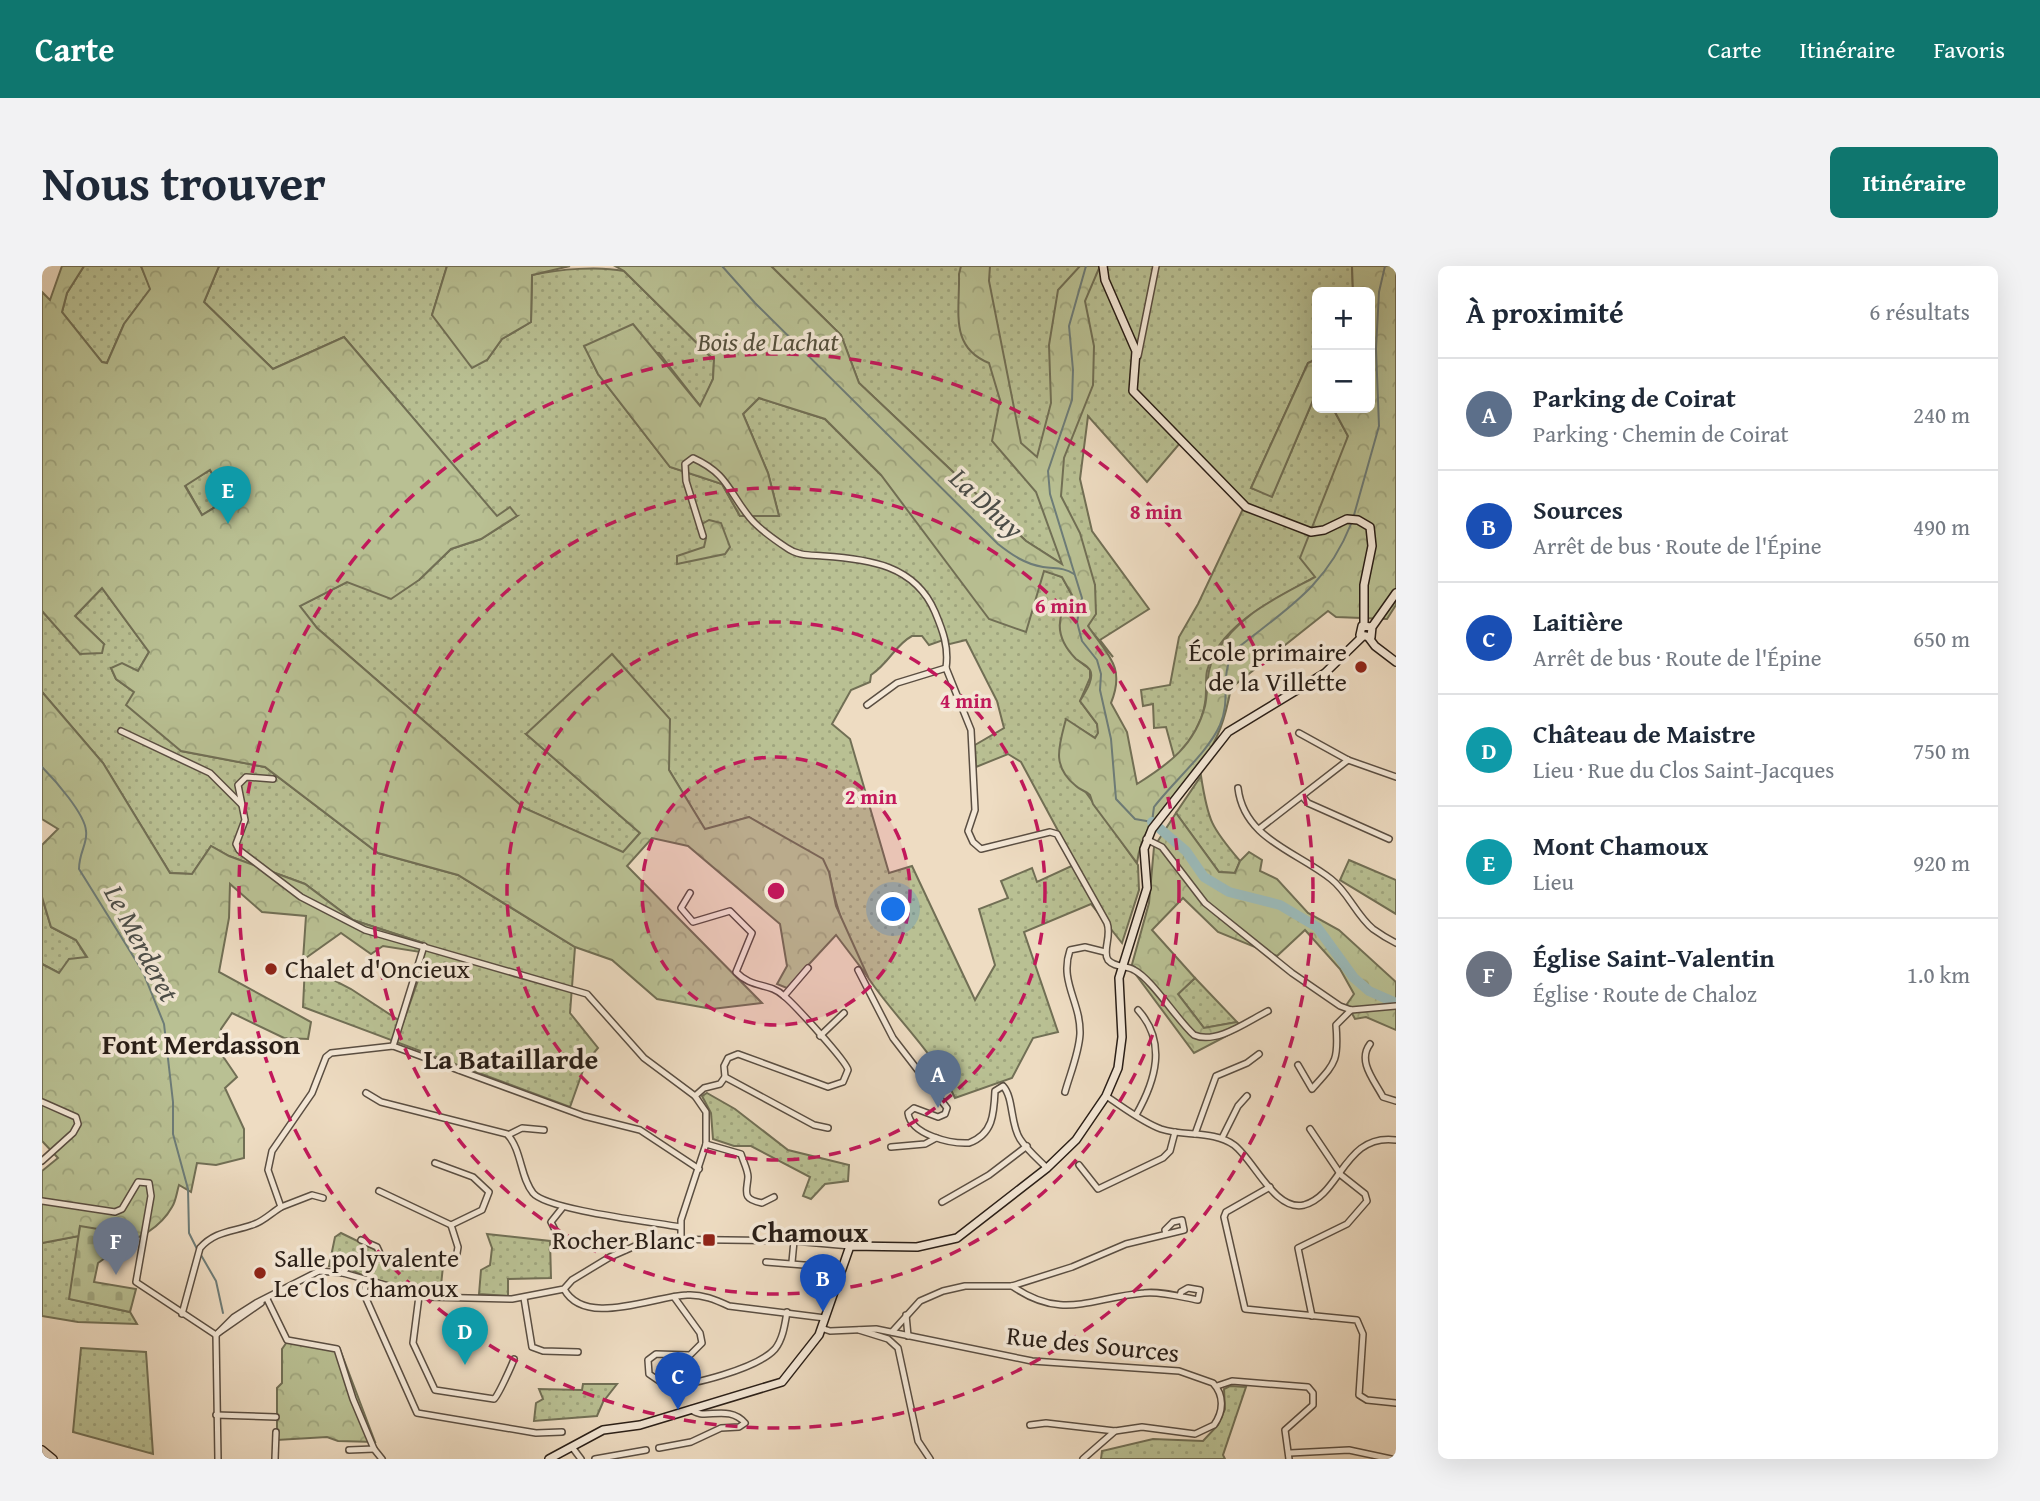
<!DOCTYPE html>
<html lang="fr">
<meta charset="utf-8">
<style>
body{margin:0;font-family:"Gentium Book Plus",serif;background:#f2f2f3;color:#1f2937}
.controls{position:absolute;right:21px;top:21px;display:grid;overflow:hidden;border-radius:10px;box-shadow:0 7px 28px #0002}
.controls button{width:63px;height:63px;display:grid;place-items:center;padding:0;border:0;border-bottom:2px solid #e0e1e3;background:#fff;color:#1f2937;font:35px sans-serif}
.you{position:absolute;left:852px;top:644px;width:24px;height:24px;margin:-18px;border:5px solid #fff;border-radius:50%;background:#1a73e8;box-shadow:0 0 0 10px #1a73e833}
.badge{display:grid;place-items:center;width:46px;height:46px;border-radius:50%;background:#0f766e;color:#fff;font-size:23px;font-weight:700}
.pin{position:absolute;translate:-50% -58px;filter:drop-shadow(0 2px 4px #0008)}
.pin::after{content:'';position:absolute;top:37px;width:24px;height:21px;background:inherit;clip-path:polygon(0 0,100% 0,50% 100%)}
.list{margin:0;padding:0;list-style:none}
h2{display:flex;justify-content:space-between;align-items:center;height:91px;margin:0;padding:0 28px;font-size:30px}
h2 small{font-size:23px;font-weight:400;color:#747a83}
.list li{display:grid;grid-template-columns:46px 1fr auto;gap:21px;align-items:center;box-sizing:border-box;height:112px;padding:0 28px;border-top:2px solid #e0e1e3}
.list b{display:block;font-size:26px;white-space:nowrap}
.list p{margin:0;font-size:23px;white-space:nowrap;color:#747a83}
.list em{font-size:23px;font-style:normal;color:#747a83}
.map{position:relative;flex:none;width:1354px;height:1193px;overflow:hidden;border-radius:10px}
header{display:flex;align-items:center;gap:42px;box-sizing:border-box;height:98px;padding:0 35px;background:#0f766e;color:#fff}
header strong{font-size:33px}
nav{display:flex;gap:38px;margin-inline-start:auto;font-size:24px}
.intro{display:flex;align-items:center;justify-content:space-between;box-sizing:border-box;height:168px;padding:0 42px}
h1{margin:0;font-size:49px}
.button{padding:18px 32px;border-radius:10px;background:#0f766e;color:#fff;font-size:24px;font-weight:700}
main{display:flex;gap:42px;padding:0 42px}
aside{flex:1;background:#fff;border-radius:10px;box-shadow:0 7px 28px #0002}
.map>svg:first-child{display:block}
.grass{fill:url(#grass-dots);stroke:#716f55;stroke-width:2;fill-rule:evenodd}
.forest{fill:url(#forest-crowns);stroke:#716f55;stroke-width:2;fill-rule:evenodd}
.cemetery{fill:url(#cemetery-stones);stroke:#716f55;stroke-width:2}
.lines{fill:none;stroke-linecap:round;stroke-linejoin:round}
.stream{stroke:#6d7c78;stroke-width:2}
.river{stroke:#9bbab9;stroke-width:10}
.street-casing{stroke:#5a4e42;stroke-width:8}
.secondary-casing{stroke:#291e17;stroke-width:10}
.street{stroke:#f4e8d7;stroke-width:5}
.secondary{stroke:#f4e8d7;stroke-width:7}
.ring{fill:none;stroke:#c2185b;stroke-width:3.5;stroke-dasharray:12 9}
.poi-dot{fill:#8f2418;stroke:#f4e8d7;stroke-width:2.5}
.labels{text-anchor:middle;stroke-width:7;stroke-linejoin:round;paint-order:stroke}
.park-label{font-size:26px;font-style:italic;fill:#544f3c;stroke:#f4e8d7}
.poi-label{font-size:26px;fill:#291e17;stroke:#f4e8d7;text-anchor:end}
.street-label{font-size:26px;fill:#291e17;stroke:#f4e8d7}
.water-label{font-size:28px;font-style:italic;fill:#4b4d48;stroke:#f4e8d7}
.neighbourhood-label{font-size:28px;font-weight:bold;fill:#291e17;stroke:#f4e8d7}
.centre{fill:#c2185b;stroke:#f4e8d7;stroke-width:3.5}
.ring-label{font-size:21px;text-anchor:middle;font-weight:bold;fill:#c2185b;stroke:#f4e8d7;stroke-width:7;stroke-linejoin:round;paint-order:stroke}
</style>
<header>
<strong>Carte</strong>
<nav><a>Carte</a><a>Itinéraire</a><a>Favoris</a></nav>
</header>
<div class="intro"><h1>Nous trouver</h1><a class="button">Itinéraire</a></div>
<main>
<div class="map">
<svg width="1354" height="1193" viewBox="0 0 1354 1193">
<defs>
<pattern id="grass-dots" width="8" height="8" patternUnits="userSpaceOnUse" patternTransform="scale(1.75)"><rect width="8" height="8" fill="#b9c093"/><path d="M2 2h.1M6 6h.1" fill="none" stroke="#9fa57e" stroke-width="1.8" stroke-linecap="round"/></pattern>
<pattern id="forest-crowns" width="20" height="18" patternUnits="userSpaceOnUse" patternTransform="scale(1.75)"><rect width="20" height="18" fill="#b9c093"/><path d="M2 6a3 3 0 1 1 6 0M12 15a3 3 0 1 1 6 0" fill="none" stroke="#9fa57e"/></pattern>
<pattern id="cemetery-stones" width="16" height="16" patternUnits="userSpaceOnUse" patternTransform="scale(1.75)"><rect width="16" height="16" fill="#b9c093"/><path d="M2 7V4a2 2 0 0 1 4 0v3zM10 15v-3a2 2 0 0 1 4 0v3z" fill="#9fa57e"/></pattern>
</defs>
<rect width="100%" height="100%" fill="#eedcc2"/>
<filter id="stains"><feTurbulence type="fractalNoise" baseFrequency=".00286" numOctaves="4"/><feColorMatrix values="0 0 0 0 .2 0 0 0 0 .09 0 0 0 0 .02 0 0 0 .5 -.17"/></filter>
<radialGradient id="worn" r=".72"><stop offset=".6" stop-color="#630" stop-opacity="0"/><stop offset="1" stop-color="#630" stop-opacity=".3"/></radialGradient>
<g class="grass">
<path d="M42 0H99L109 23 82 58 65 97 60 96 20 46 25 27Z"/>
<path d="M177 0H405L390 49 445 94 460 73 489 56 490 9C518 3 556 0 582 5L672 94 671 113 659 141 617 87 543 80 556 108 628 201 680 218 698 250H737L726 207 701 148 717 132 783 153 839 209 1002 304 1020 311 1030 329C1008 356 1020 385 1048 403V412L1038 435 1055 458 1057 467 1053 472 1024 454 1043 525 1096 599 1097 624 1080 677 1049 638 982 666 1016 766 991 772 970 812 913 832C892 786 855 754 827 713 807 682 794 641 787 606L707 551 663 564 627 504V453L484 468 598 567 581 587 482 542 275 362 257 340 305 316 377 314 409 283 439 273 475 250 455 251 302 71 231 103 162 36ZM870 370H880L887 379 901 374 908 378 924 374 955 435 962 462 933 479 934 501 966 488 979 496 1034 598 995 616 990 602 959 615 966 632 937 643 953 699 933 734 870 600 847 607 808 473 790 458 809 424 828 416 829 409C848 396 853 379 870 370Z"/>
<path d="M729 0H1310L1311 26H1275V93L1266 97 1209 222 1230 230 1275 125V142H1294L1293 146 1306 170 1273 311C1234 333 1178 357 1165 405 1163 415 1165 427 1163 437 1160 460 1146 477 1133 494L1124 461 1112 462 1111 438 1101 440 1099 424 1128 419 1137 371 1156 338 1201 243 1138 177 1105 216 1046 150 1038 213 1050 265 1107 343 1058 374 1071 391 1045 360 1053 319 984 275 817 117 799 69Z"/>
<path d="M168 204 185 234 160 249 143 219Z"/>
<path d="M60 322 107 386 96 405 69 402 74 413 92 426 139 485 223 501 336 587 416 609 533 681 528 747 556 782 544 796 528 841 261 741 263 699 309 723 361 757 380 703 378 686 381 677 311 654 263 618 187 590 169 580 150 608 128 607 61 497 0 426V345L38 387 62 378 33 350Z"/>
<path d="M1159 510C1166 555 1169 561 1198 595L1193 607 1177 606 1134 547Z"/>
<path d="M1307 594 1354 614V648L1298 614Z"/>
<path d="M0 631 9 661 34 674 45 692 17 707 0 698Z"/>
<path d="M1153 712 1195 756 1162 762 1136 728Z"/>
<path d="M665 827 693 843 746 884 807 899 806 915 783 918 769 933 761 930 768 911 709 880H692L671 873 669 847 660 830Z"/>
<path d="M299 967 332 983 335 988 307 995 299 1001 287 1000 293 971Z"/>
<path d="M445 968 508 975 509 1012 466 1013V1030L437 1028 439 1004 448 999 450 982Z"/>
<path d="M37 970 28 1033 88 1046 95 1058 36 1056 0 1050V977Z"/>
<path d="M340 995 372 997V1001L385 1003 386 999 401 1000 398 1029 329 1013 307 1003Z"/>
<path d="M39 1082 104 1086 111 1188 31 1166Z"/>
<path d="M541 1118H575L561 1136 555 1150 492 1155 494 1137 501 1133 497 1123 540 1124Z"/>
<path d="M1188 1120 1204 1121 1181 1189 1183 1193H1059L1060 1185 1111 1173 1161 1175 1176 1159 1183 1143 1182 1123Z"/>
</g>
<g class="forest">
<path d="M20 0H42L25 27 20 46 60 96 65 97 82 58 108 23 99 0H177L162 36 231 103 302 71 455 250 468 241 475 250 439 273 409 283 377 314 349 333 305 316 258 340 275 362 482 542 581 586 598 567 484 468 570 388 628 453 627 504 663 563 707 551 781 593 787 606 794 640 826 711 794 669 745 722 735 718 745 700 738 658 646 580 610 572 585 600 720 737 670 743 615 733 570 694 533 681 416 609 336 587 223 501 139 485 84 439 92 426 74 413 69 402 80 397 96 405 107 386 60 322 33 350 62 378 60 387 38 388 0 345V26L8 34ZM168 204 185 234 160 249 143 220Z"/>
<path d="M405 0H528L490 9 489 56 460 73 445 94 430 102 390 49Z"/>
<path d="M573 0H729L799 69 817 117 984 275 1020 298 994 226 950 175 958 134 947 97C907 81 918 45 917 8L919 0H948L947 15 979 177 995 191 1009 137 1007 79 1016 24 1038 0H1058L1043 35 1052 80 1051 119 1022 192 1019 230 1038 267 1053 319 1054 348 1046 360C1065 389 1084 400 1069 437L1085 466 1095 518C1127 498 1153 479 1163 440 1167 421 1163 406 1173 389 1195 349 1234 332 1273 311L1258 292 1306 170 1293 146 1294 142H1328V26H1311L1310 0H1354V339L1345 353 1294 351 1286 345 1189 422C1183 453 1177 472 1159 498 1136 532 1100 553 1095 597L1051 538 1048 529C1044 525 1038 524 1034 520 1009 500 1017 480 1024 453L1053 472 1056 467 1055 458 1038 435C1042 428 1053 413 1048 404 1046 400 1038 396 1034 393 1014 373 1012 352 1030 329L1020 311 1002 305 984 366 947 353 839 209 783 153 717 132 701 148 726 207 737 250H698L680 218 628 201 556 108 542 80 591 58 658 140 671 113 672 94 582 5Z"/>
<path d="M1275 93V125L1230 231 1209 222 1266 97Z"/>
<path d="M667 254 679 257 688 281 683 288 635 298V290L662 281 664 272 660 258Z"/>
<path d="M0 426 61 497 128 607 150 608 169 580 187 590 263 618 311 654 381 677 378 686 341 680 329 688 299 667 261 694 264 650 220 646 188 618 187 652 177 706 269 756 266 773 242 772 190 747 179 763 176 783 195 811 183 822 202 863V892L174 899 155 897 149 926 137 919C135 925 134 935 130 941 120 959 95 978 74 975L73 966 38 961 37 970 0 977V905L16 892 0 875V698L17 707 27 693 45 691 34 674 9 661 0 631V579L16 563 0 553Z"/>
<path d="M1134 547 1177 606 1193 607 1198 595 1207 586 1220 594 1218 605 1235 613 1266 647 1297 664 1354 716V764L1324 751 1313 753 1305 738 1312 728 1298 703 1263 664 1235 690 1176 666 1141 632 1110 664 1153 712 1136 728 1162 762 1195 756 1200 762 1152 787 1089 702 1107 637 1112 581Z"/>
<path d="M247 1073 297 1081 333 1176 296 1175 285 1171 235 1174V1122L240 1117V1083Z"/>
</g>
<path class="cemetery" d="M38 960 74 966 73 985 56 997 52 1016 94 1023 88 1046 27 1033Z"/>
<g class="lines">
<g class="stream">
<path d="M680 0 713 37 956 278C970 289 983 298 1001 301 1014 303 1021 301 1032 308"/>
<path d="M1044 0 1027 60 1031 104 1030 134 1006 205 1008 228 1040 332 1035 356 1040 375 1055 394 1059 408 1058 424 1069 473 1074 533 1093 553 1110 556 1112 541C1130 517 1167 485 1178 459 1190 431 1176 410 1193 384 1244 343 1284 321 1309 258"/>
<path d="M1312 249 1337 160 1334 83 1337 26 1343 0"/>
<path d="M0 501C13 514 43 548 44 565 46 577 37 586 37 603L101 706 122 758 131 836V868L146 923 147 967 156 985"/>
<path d="M159 989 174 1015 181 1047"/>
</g>
<path class="river" d="M1110 556 1144 585 1162 611 1187 626 1238 639 1275 661 1312 712 1327 725 1354 737"/>
<g class="street-casing">
<g id="street">
<path d="M1096 90 1114 0"/>
<path d="M661 270 644 215 643 198 651 192C686 208 686 225 708 252 717 263 733 274 745 282 756 290 769 289 781 290 827 293 873 299 893 346 901 365 907 381 904 402"/>
<path d="M825 439 855 417 904 402 929 464 933 544 926 565 931 576 939 583 1008 566 1015 568 1065 657C1070 670 1060 685 1066 694 1073 702 1084 699 1092 704 1110 713 1135 754 1152 769 1174 779 1206 755 1226 745"/>
<path d="M79 465 168 507 200 539"/>
<path d="M1257 467 1306 494 1354 511"/>
<path d="M231 513 204 511 196 519 203 554 194 578 197 584 259 631 323 664 545 728 602 792 653 830 664 846V878L639 954V973"/>
<path d="M1196 522C1202 573 1254 585 1289 613 1306 626 1314 649 1331 663 1338 668 1346 673 1354 677"/>
<path d="M1260 530 1266 537 1347 573"/>
<path d="M1217 563 1306 494"/>
<path d="M1104 573 1120 581 1163 637 1250 707 1298 740 1309 744 1354 740"/>
<path d="M648 627 639 642 651 656 688 645 710 667 694 706C710 723 727 716 742 730 752 738 805 796 806 804L801 816 786 821 696 788 686 792 682 800 683 811 678 818 662 822 653 830"/>
<path d="M816 704 851 772 905 842 903 848 896 851 872 842 866 847C869 869 909 878 927 877 951 868 952 848 953 825L961 820C972 832 968 858 978 873 985 884 996 893 1005 902"/>
<path d="M742 730 766 702"/>
<path d="M778 770 802 747"/>
<path d="M1328 778C1315 795 1332 814 1341 831L1354 835"/>
<path d="M351 780 382 680"/>
<path d="M1256 799 1270 823C1293 797 1297 796 1294 759L1309 744"/>
<path d="M683 811 772 859 786 862"/>
<path d="M1023 826C1028 808 1037 787 1038 768 1039 736 1017 716 1028 684L1043 681 1063 686"/>
<path d="M324 827 339 836 465 868C480 884 478 911 491 927 505 944 611 956 638 961"/>
<path d="M1064 830C1081 841 1100 856 1119 863 1143 871 1171 864 1192 879 1212 894 1233 946 1262 939 1299 929 1302 867 1354 874"/>
<path d="M0 836 34 851 36 858 31 867 0 895"/>
<path d="M1094 849C1114 814 1125 776 1096 744"/>
<path d="M1268 863 1299 909 1323 928 1325 935 1305 958 1256 982 1270 1050"/>
<path d="M1153 868 1174 810 1205 797 1217 788"/>
<path d="M466 869 480 862 502 864"/>
<path d="M1180 872 1196 840 1205 830"/>
<path d="M664 878 699 888C701 895 706 904 706 911 705 926 699 933 720 937L732 931"/>
<path d="M849 881 883 878 894 872"/>
<path d="M1037 899 1056 923 1121 892 1128 885 1133 866"/>
<path d="M1228 921 1184 946 1182 951 1203 1043 1315 1054 1321 1068 1317 1129 1325 1134 1354 1137"/>
<path d="M337 925 409 959"/>
<path d="M0 935 73 946 80 943 96 916 107 917 109 930 94 1016 174 1069"/>
<path d="M900 936 947 909 985 880"/>
<path d="M239 941 270 929 281 932"/>
<path d="M521 941 509 956 518 974 548 980"/>
<path d="M319 974 335 981 340 992"/>
<path d="M724 996 774 1000"/>
<path d="M750 996 752 975"/>
<path d="M301 1007C314 982 382 997 406 997L414 993 416 981 409 959 440 944 447 926 431 911 393 897"/>
<path d="M324 1014 322 1028 375 1147 494 1167 520 1166"/>
<path d="M970 1020C1021 1055 1047 1032 1102 1027 1119 1025 1139 1031 1156 1034L1158 1024 1146 1022 1139 1026 1138 1030"/>
<path d="M522 1023C543 1062 612 1030 645 1029 660 1028 674 1034 687 1040L783 1052"/>
<path d="M377 1030 371 1077 393 1124 452 1133C456 1130 470 1099 472 1093"/>
<path d="M632 1031 658 1067 660 1077 648 1089 614 1088 606 1094 607 1108 623 1119C648 1121 716 1102 733 1083 741 1073 743 1058 745 1046"/>
<path d="M482 1032 490 1081 501 1085 536 1086"/>
<path d="M225 1033 245 1074 295 1083 311 1133 332 1183 307 1184"/>
<path d="M140 1048 158 982C173 965 190 966 210 959 221 956 229 947 239 941L226 904 230 885 270 827 284 791 289 787 351 780 542 850 598 864 657 903"/>
<path d="M864 1049 866 1070"/>
<path d="M779 1062 788 1065 834 1063 990 1095 1137 1105 1171 1117C1182 1129 1182 1145 1172 1159L1153 1168 1100 1161 1073 1165 1004 1157 988 1159"/>
<path d="M817 1064 846 1073 856 1082 876 1175 888 1193"/>
<path d="M850 1066 878 1035 901 1025 923 1020H970L1030 1001 1084 978 1142 964 1140 954 1131 956 1123 964 1124 968"/>
<path d="M176 1067 219 1037"/>
<path d="M174 1069 192 1051 214 1037 277 1005 301 1007 385 1031 470 1033 522 1023 530 1014 568 991 609 973 752 975 808 980"/>
<path d="M174 1069 176 1193"/>
<path d="M1175 1120 1190 1115 1266 1121 1271 1127V1139L1243 1164 1247 1193"/>
<path d="M174 1149 234 1151"/>
<path d="M530 1181 539 1193"/>
<path d="M617 1182 649 1176 679 1162 697 1161 703 1157C686 1137 660 1156 649 1143"/>
<path d="M332 1183 340 1193"/>
<path d="M1248 1187 1307 1184 1349 1193"/>
<path d="M233 1193 234 1166"/>
<path d="M553 1193 604 1184"/>
<path d="M1041 1193 1073 1165"/>
</g>
</g>
<g class="secondary-casing">
<g id="secondary">
<path d="M1061 0 1063 14 1094 85 1091 125 1204 241 1269 266 1282 264 1305 253 1316 254 1328 261 1330 280 1322 319V358"/>
<path d="M1330 361 1320 360 1318 369 1329 371 1330 361 1354 327"/>
<path d="M1327 372 1333 380 1354 396"/>
<path d="M0 1184 11 1193"/>
<path d="M507 1193 561 1164 598 1159 740 1116 777 1069 808 980 875 981 915 972 1005 902 1034 874 1064 830 1076 802 1080 771 1077 712 1105 622 1102 583 1110 563 1186 466 1283 407 1320 371"/>
</g>
</g>
<use href="#street" class="street"/>
<use href="#secondary" class="secondary"/>
</g>
<circle cx="734" cy="625" r="134" fill="#c2185b" fill-opacity=".12"/>
<g class="ring">
<circle cx="734" cy="625" r="134"/>
<circle cx="734" cy="625" r="269"/>
<circle cx="734" cy="625" r="403"/>
<circle cx="734" cy="625" r="537"/>
</g>
<g class="poi-dot">
<circle cx="1319" cy="401" r="7"/>
<circle cx="229" cy="703" r="7"/>
<rect x="660" y="967" width="14" height="14" rx="3.5"/>
<circle cx="218" cy="1007" r="7"/>
</g>
<g class="labels">
<g class="park-label">
<text x="726" y="85">Bois de Lachat</text>
</g>
<g class="poi-label">
<text x="1305" y="395">École primaire<tspan x="1305" dy="30">de la Villette</tspan></text>
<text x="243" y="712" text-anchor="start">Chalet d'Oncieux</text>
<text x="653" y="983">Rocher Blanc</text>
<text x="232" y="1001" text-anchor="start">Salle polyvalente<tspan x="232" dy="30">Le Clos Chamoux</tspan></text>
</g>
<g class="street-label">
<text transform="translate(1051 1078) rotate(6)" y="9">Rue des Sources</text>
</g>
<g class="water-label">
<text transform="translate(945 237) rotate(43)" y="10">La Dhuy</text>
<text transform="translate(100 677) rotate(62)" y="10">Le Merderet</text>
</g>
<g class="neighbourhood-label">
<text x="159" y="788">Font Merdasson</text>
<text x="469" y="803">La Bataillarde</text>
<text x="768" y="976">Chamoux</text>
</g>
</g>
<circle cx="734" cy="625" r="10" class="centre"/>
<g class="ring-label">
<text x="1114" y="253">8 min</text>
<text x="1019" y="347">6 min</text>
<text x="924" y="442">4 min</text>
<text x="829" y="538">2 min</text>
</g>
<rect width="100%" height="100%" filter="url(#stains)"/>
<rect width="100%" height="100%" fill="url(#worn)"/>
</svg>
<div class="controls">
<button>+</button>
<button>−</button>
</div>
<div class="you"></div>
<div class="pin badge" style="left:896px;top:842px;background:#5c6f8a">A</div>
<div class="pin badge" style="left:781px;top:1046px;background:#1a4fb4">B</div>
<div class="pin badge" style="left:636px;top:1144px;background:#1a4fb4">C</div>
<div class="pin badge" style="left:423px;top:1099px;background:#0f9aa8">D</div>
<div class="pin badge" style="left:186px;top:258px;background:#0f9aa8">E</div>
<div class="pin badge" style="left:74px;top:1009px;background:#6b7280">F</div>
</div>
<aside>
<h2>À proximité<small>6 résultats</small></h2>
<ul class="list">
<li><span class="badge" style="background:#5c6f8a">A</span><div><b>Parking de Coirat</b><p>Parking · Chemin de Coirat</p></div><em>240 m</em></li>
<li><span class="badge" style="background:#1a4fb4">B</span><div><b>Sources</b><p>Arrêt de bus · Route de l'Épine</p></div><em>490 m</em></li>
<li><span class="badge" style="background:#1a4fb4">C</span><div><b>Laitière</b><p>Arrêt de bus · Route de l'Épine</p></div><em>650 m</em></li>
<li><span class="badge" style="background:#0f9aa8">D</span><div><b>Château de Maistre</b><p>Lieu · Rue du Clos Saint-Jacques</p></div><em>750 m</em></li>
<li><span class="badge" style="background:#0f9aa8">E</span><div><b>Mont Chamoux</b><p>Lieu</p></div><em>920 m</em></li>
<li><span class="badge" style="background:#6b7280">F</span><div><b>Église Saint-Valentin</b><p>Église · Route de Chaloz</p></div><em>1.0 km</em></li>
</ul>
</aside>
</main>
